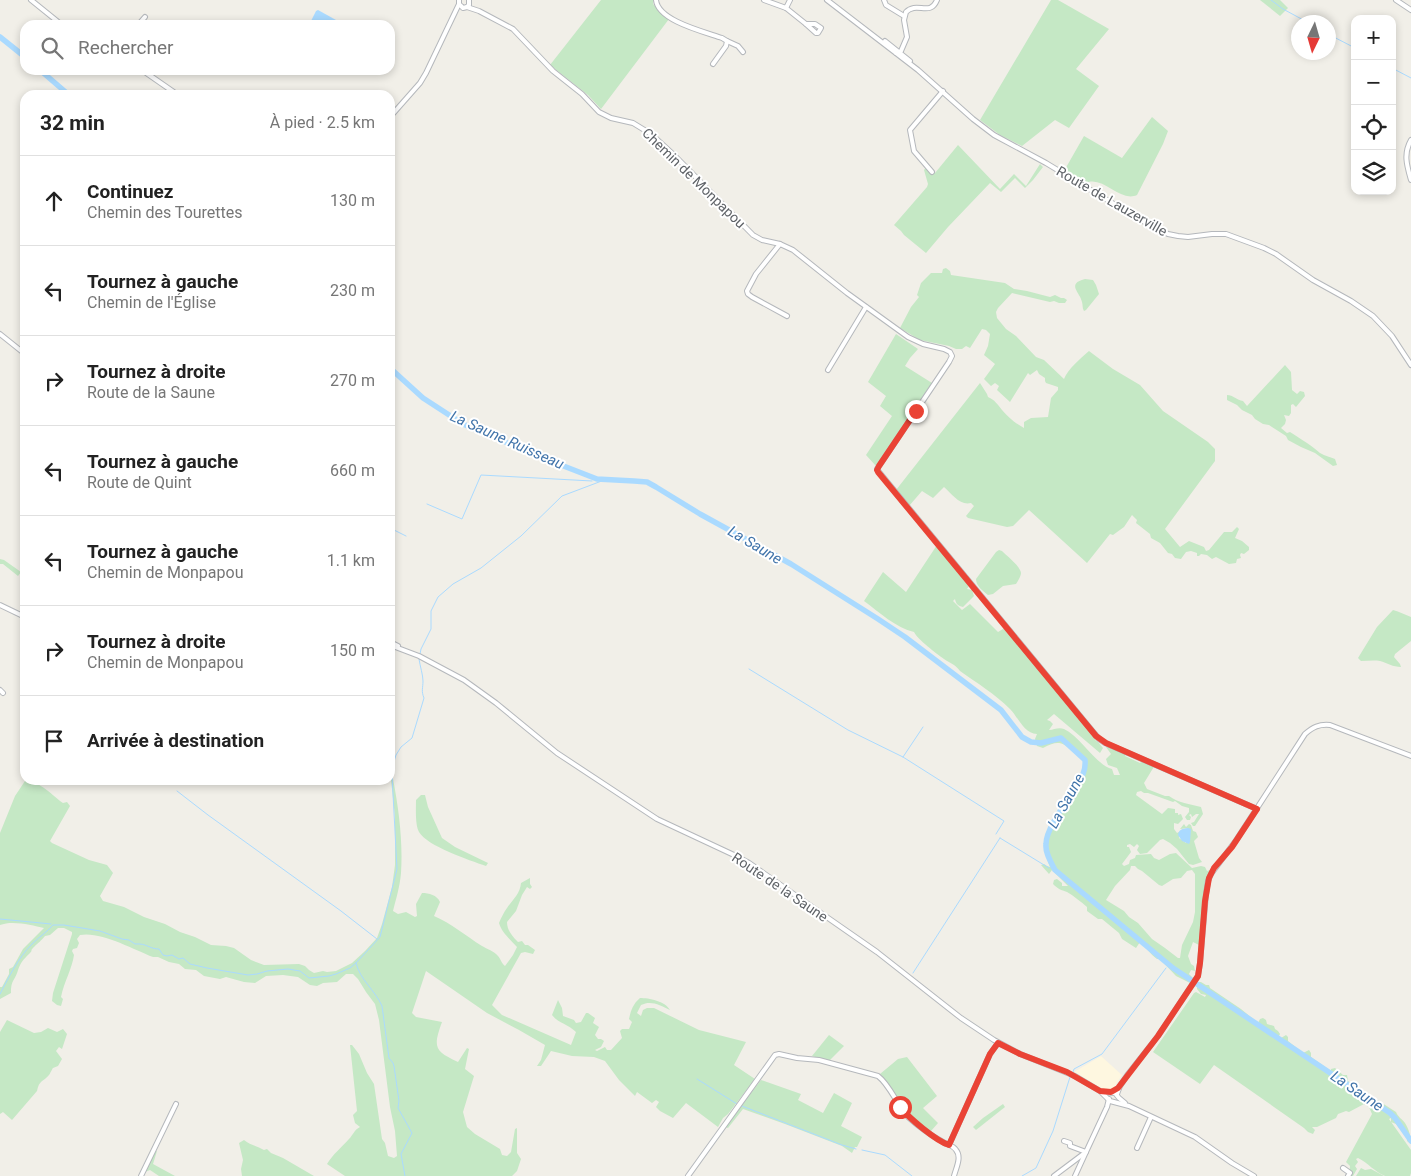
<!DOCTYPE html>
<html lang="fr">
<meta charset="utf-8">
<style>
body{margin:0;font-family:Roboto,sans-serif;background:#f2f2f2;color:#222}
.controls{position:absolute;right:15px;top:15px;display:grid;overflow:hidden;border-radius:10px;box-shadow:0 2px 8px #0003}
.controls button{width:45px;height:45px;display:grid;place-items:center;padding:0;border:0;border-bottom:1px solid #e0e0e0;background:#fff;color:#222;font:25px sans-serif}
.compass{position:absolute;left:1291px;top:15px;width:45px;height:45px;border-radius:50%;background:#fff;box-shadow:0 2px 8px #0003;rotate:185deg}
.stop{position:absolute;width:15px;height:15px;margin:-11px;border:4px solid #ea4335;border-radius:50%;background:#fff}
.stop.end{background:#ea4335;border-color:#fff;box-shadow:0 1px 5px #0008}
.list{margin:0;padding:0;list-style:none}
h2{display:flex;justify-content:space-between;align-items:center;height:65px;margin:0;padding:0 20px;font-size:21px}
h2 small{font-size:16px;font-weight:400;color:#767676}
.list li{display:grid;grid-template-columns:32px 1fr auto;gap:15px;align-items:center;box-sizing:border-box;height:90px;padding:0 20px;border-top:1px solid #e0e0e0}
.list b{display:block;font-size:19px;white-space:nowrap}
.list p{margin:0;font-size:16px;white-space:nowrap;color:#767676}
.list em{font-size:16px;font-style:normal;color:#767676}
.icon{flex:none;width:28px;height:28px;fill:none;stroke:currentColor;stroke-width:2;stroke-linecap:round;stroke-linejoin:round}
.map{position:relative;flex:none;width:1411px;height:1176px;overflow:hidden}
.search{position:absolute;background:#fff;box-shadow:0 2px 8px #0003;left:20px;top:20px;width:375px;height:55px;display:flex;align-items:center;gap:12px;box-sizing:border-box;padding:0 18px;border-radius:15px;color:#767676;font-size:19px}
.panel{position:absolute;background:#fff;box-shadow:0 2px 8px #0003;left:20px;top:90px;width:375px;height:695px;border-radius:15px}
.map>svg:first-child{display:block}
.commercial{fill:#fef7e0}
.green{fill:#c5e8c5;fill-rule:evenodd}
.water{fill:#aadaff}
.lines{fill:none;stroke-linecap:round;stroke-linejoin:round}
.stream{stroke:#aadaff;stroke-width:1}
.river{stroke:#aadaff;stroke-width:5.5}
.minor-casing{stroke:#b5b8bc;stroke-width:6}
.minor{stroke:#fff;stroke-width:4}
.route{stroke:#ea4335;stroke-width:6}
.labels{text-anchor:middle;stroke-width:4;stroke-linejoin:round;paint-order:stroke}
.street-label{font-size:14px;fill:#5f6368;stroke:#fff}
.water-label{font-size:15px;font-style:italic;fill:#4174aa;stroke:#fff}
</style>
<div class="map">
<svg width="1411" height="1176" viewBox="0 0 1411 1176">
<rect width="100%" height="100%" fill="#f1efe8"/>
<path class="commercial" d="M1101 1056 1122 1075 1113 1089 1105 1090 1074 1072Z"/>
<g class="green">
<path d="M601 0H654L653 4 669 19 601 109 588 95 550 65Z"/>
<path d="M1051 0H1058L1109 29 1076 69 1099 86 1069 128 1055 120 1022 146 1000 135 980 120Z"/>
<path d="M1260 0H1280L1288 8 1280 16Z"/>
<path d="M1152 117 1168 131 1163 144 1137 195C1120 203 1103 175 1086 183L1064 171 1084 136 1122 158Z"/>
<path d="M958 145 1000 189 1014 174 1026 186 1040 164 1043 167 1033 180 1025 188 1015 178 1001 192 990 183 948 227 926 253 904 235 901 231 894 225 927 187 928 184 924 170 928 165 935 173Z"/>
<path d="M946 268 950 271 951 275 1005 283 1014 289 1027 291 1050 297 1055 295 1061 298H1064L1067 300 1065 303H1059L1054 301 1050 302 1012 293 998 308 996 312 997 318 1006 329 1016 336 1036 357 1044 360 1064 379C1068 369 1080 359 1089 351L1113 369 1140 385 1163 411 1208 442 1215 449V461L1165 529 1180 547 1189 541 1204 547 1206 551 1209 550 1224 532H1232L1237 527 1239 529 1235 538 1242 541 1249 547V550L1244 554 1241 553 1240 555 1241 558 1237 559 1236 563 1229 564 1216 557 1212 559 1207 555 1201 554 1199 556H1197V553L1191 551 1186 552 1181 559 1175 558 1172 554 1168 553 1160 543 1151 538 1150 534 1136 523 1137 520 1132 515 1124 527 1113 535 1110 534 1087 563 1029 510 1013 526 1007 527 968 518 966 516 974 506 971 503C960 506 952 494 944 487L933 498 922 491 909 506 896 490 980 383 987 394 988 397C995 400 997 404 1002 410 1009 418 1016 424 1024 428V422L1031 418 1048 417 1051 398 1058 390V387L1046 383 1045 381V378L1039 374 1037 370 1030 375 1028 373 1010 402 997 390 999 386 995 383 991 386 984 379 995 364 984 355 988 346 990 334 986 330 982 329 970 348 966 346 962 349H956L949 346 920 340 900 328 911 307 919 297 917 295 921 283 931 273H942L943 269Z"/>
<path d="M1085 279 1093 280 1096 285 1099 294 1086 310 1084 311C1082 308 1083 305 1082 302 1080 292 1066 284 1085 279Z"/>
<path d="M896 334 918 349 910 358 905 366 932 383 876 466 866 455 892 416 880 406 886 396 868 382Z"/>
<path d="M1285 365 1291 372 1292 390 1297 394 1300 391 1304 392 1305 396 1296 407 1293 404 1291 405V413L1289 416 1284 415 1286 420 1285 424 1281 428 1287 433 1290 432C1296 436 1301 439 1307 443 1312 446 1316 450 1320 453 1325 456 1331 457 1335 459L1337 465 1333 466 1315 453 1301 447 1288 440 1286 436 1269 425 1263 424 1255 419 1252 415 1242 410 1237 405 1227 400V395C1233 395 1237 400 1243 401L1247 406Z"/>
<path d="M937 545 969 586 967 589 972 590 974 596 963 607C958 606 956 604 955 599L953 601 962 610 970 604 998 632 1003 629 1006 630 1093 736 1096 741 1098 742 1103 748 1100 753 1054 714 1047 720 1050 721 1053 724 1049 730C1054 730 1058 727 1064 729 1080 736 1096 765 1112 769L1114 775H1120L1117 768 1108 765 1106 759 1111 754 1106 747 1107 746 1126 754 1125 756 1140 763 1143 760 1155 765 1144 783 1147 789 1165 796H1169C1178 803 1190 804 1201 807L1203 814 1195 826H1193L1191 823 1194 822 1199 814H1196L1192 817 1191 814 1189 815 1191 817 1190 820H1187L1185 817 1189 812V808L1182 806 1175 801 1173 802 1148 793H1144L1141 791 1137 792 1136 795 1162 814 1168 808 1175 809V813H1178V815L1181 814 1183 819 1178 824 1174 823V829L1177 833 1179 832V838L1186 843 1188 828 1180 829 1184 824 1186 827 1189 824 1191 825 1193 831 1196 832 1198 837 1194 841 1199 858 1202 862 1193 865 1189 864 1177 849 1170 843 1163 839 1160 840 1147 853 1140 854 1137 850 1139 846 1137 844 1134 847 1130 844 1127 845V847H1129L1131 852 1122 864 1124 866 1129 864 1130 860 1135 858 1136 855 1151 854 1154 858 1159 860 1170 854 1176 853 1192 868 1201 866 1205 867 1207 871 1210 870 1211 873 1206 880 1201 919C1202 924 1200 938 1199 945L1193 942 1188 956 1191 964 1194 966 1195 971 1191 970 1189 974 1194 979 1190 983 1176 976 1160 959H1157C1150 954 1146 947 1140 942L1136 948 1122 939 1119 933 1102 919H1098L1087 911V907C1081 902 1074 896 1067 892 1061 890 1058 889 1053 884L1054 880 1057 879 1062 883V886H1068L1052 870 1049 874 1041 865 1044 864 1047 866 1050 867C1045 855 1043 846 1046 833L1082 773 1084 763C1081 758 1077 755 1073 751 1061 741 1057 741 1043 748L1037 746 1035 739 1037 734C1024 734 1018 717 1010 709 995 694 977 683 960 671 956 665 950 663 944 659 936 653 918 640 914 632 896 628 879 612 864 601L883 572 906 592ZM1131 866H1135L1138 869 1142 871 1159 885 1162 886 1173 879 1181 878 1187 871 1192 870 1195 874V912L1193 922 1182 945 1180 958H1178L1165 948 1152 939 1138 923 1129 917 1124 911 1106 900 1115 886 1130 870Z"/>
<path d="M999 550 1002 551C1007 556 1021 567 1021 573 1021 576 1018 581 1016 584L1003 586 993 594 988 595C983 591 976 586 976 579L996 552Z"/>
<path d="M0 559 4 560 21 572 18 576 3 564H0Z"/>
<path d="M1393 610C1400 612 1404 614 1411 617V641L1395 654 1394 657 1400 664 1401 667C1393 667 1387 663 1380 661 1374 660 1367 661 1361 661L1358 658 1377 627Z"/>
<path d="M393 779C399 810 403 842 401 873 400 886 396 899 393 911L398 914 406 912 415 917 417 916 416 904 422 893C429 893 437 895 440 902L434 916C451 923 466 936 482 946 487 949 494 951 498 956 501 959 501 963 505 966L513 955 517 947C510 939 502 933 499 923 501 918 504 912 507 908 513 899 520 894 521 883L530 878V884L532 887 530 889 527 887 522 895 516 911 507 922C507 930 512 936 518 942L522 941 525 945H528L535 950 533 954 525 952 521 953 492 1005 502 1015 571 1045 576 1032C568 1024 558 1023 552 1015L558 1000 562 1008 563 1016 574 1020 576 1023 581 1022 586 1013H588L595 1018 593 1023 599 1027 595 1035 598 1039H601L604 1041 601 1047 595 1050 597 1051 605 1047 607 1050H611L622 1038 620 1031 622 1029H629L632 1022 629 1019C631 1010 633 1004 640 998 649 998 665 1001 670 1010 660 1005 651 1000 641 1005L637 1013 641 1016 643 1010 647 1008H654L699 1030 746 1042 734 1065 755 1079 728 1114 723 1118 718 1127 686 1103 673 1118 660 1111 656 1107 659 1102 656 1100 652 1103 637 1092 635 1096 619 1080 605 1061 594 1057 572 1056 551 1051 541 1066H537L541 1060 545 1045 519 1030 487 1013 426 971 412 1013 416 1017 442 1022C433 1047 434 1051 458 1062L467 1048 469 1049 465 1069 474 1076 463 1112 467 1127 475 1134 500 1149 502 1155 507 1156 511 1152 515 1129 517 1128V1153L521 1159 517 1171 512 1176H345L327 1164C333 1154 341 1148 349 1139 353 1135 354 1130 360 1127L355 1123 353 1115 357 1111 350 1045H352L359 1054 367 1073 374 1084 382 1139 385 1143 388 1156 394 1158 397 1156 395 1131 390 1107 379 1020 375 1004 366 992 358 979 353 974H346L337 982 323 983 317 986 310 985 298 977 283 975 266 976 255 983 244 982 226 977 220 979 204 976 196 970 185 969 179 964 169 962 158 957H153C133 949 100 931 80 935L77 939 79 943 77 948 73 949 72 951 74 955C72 969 64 982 61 997L63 999 61 1006 57 1005 52 1001 53 993 72 934V932L64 928H58L50 935 45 936C41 941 38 943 34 947 29 952 34 949 29 954 23 960 21 962 18 970 15 981 11 979 11 993L0 999V987H2L9 974V969L13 967 23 949 44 928C32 925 12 920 0 925V833L15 796 25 781C39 780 53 796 63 803L67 802 70 806 50 841 52 843 89 860 107 865 113 873 100 896 103 901 124 907 144 917 165 924 180 932 195 937 211 945 226 946 234 948 251 960 264 965 299 964 305 966 309 970 314 973 323 971 327 972 336 971 352 963 365 951 377 938 382 924 392 887 395 865V817L391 780Z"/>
<path d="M421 795H425L428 807 442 838 455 847 488 863 486 866C469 860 427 846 419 832 415 825 416 808 416 800Z"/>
<path d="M1197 982H1201L1206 985H1209L1210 988 1241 1009 1258 1023 1260 1019 1263 1018 1266 1020 1267 1024 1274 1026 1275 1029 1278 1031 1280 1034 1279 1036 1281 1038 1286 1035 1288 1037V1041L1303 1053 1309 1050 1311 1053V1057L1331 1071V1069L1335 1068 1343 1075H1347L1348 1081 1396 1112C1398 1117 1402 1119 1405 1123 1409 1130 1411 1136 1411 1144L1407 1141V1138L1396 1124 1391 1122V1118L1389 1119 1411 1150V1173L1410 1176C1402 1176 1392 1176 1385 1176 1375 1172 1368 1163 1358 1158L1356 1159 1358 1162 1355 1166 1357 1169 1353 1176H1349L1350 1166 1346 1162 1372 1114 1369 1107 1364 1104 1349 1112 1346 1111 1338 1114 1336 1118 1317 1127H1312L1315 1130 1313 1134 1308 1132 1304 1128 1214 1065 1200 1084 1153 1052 1194 993 1196 992 1205 997 1206 995 1201 994 1197 989Z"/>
<path d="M7 1020 34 1033 41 1032 48 1028 57 1032 63 1029 67 1034 62 1049 59 1047 56 1051 62 1059 58 1066 53 1068C52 1069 50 1074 49 1075 43 1082 39 1080 37 1091L12 1120 3 1112 0 1114V1032Z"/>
<path d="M829 1035 844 1046 829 1061 812 1056Z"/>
<path d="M907 1057 937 1096 923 1108 938 1123 931 1131 917 1123 911 1117V1115L909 1116 904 1109 905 1108 880 1074 898 1059Z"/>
<path d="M761 1080 801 1094 798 1100 823 1113 834 1093 852 1103 841 1126 862 1137 857 1147H855L852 1153 842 1146 785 1124 743 1109 728 1128 725 1127Z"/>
<path d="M1003 1104 1005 1107 976 1130 973 1127 983 1118Z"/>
<path d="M244 1140C250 1145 257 1146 264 1150L267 1149 271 1153 283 1158 314 1176H242L241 1169 243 1160 239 1143Z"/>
<path d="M157 1151 153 1164 175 1176H180H159L150 1170 145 1172 154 1152Z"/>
<path d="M1361 1168 1365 1170 1371 1169 1384 1176H1356Z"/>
</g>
<g class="water">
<path d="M318 10 336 20 337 25H311L310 23 316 11Z"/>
<path d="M1188 828 1191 829 1190 842 1189 844 1182 841 1178 835C1179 829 1182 829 1188 828Z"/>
</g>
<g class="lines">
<g class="stream">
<path d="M1271 0 1283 9 1307 22"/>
<path d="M1328 34 1355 48"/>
<path d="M1392 68 1411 78"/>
<path d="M596 479H597"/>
<path d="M427 504 462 519 481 475 592 481"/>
<path d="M390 528 406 536"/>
<path d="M420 654 421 649 431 629V611L438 597 453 584 481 568 521 536 562 496 607 479"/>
<path d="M749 669 848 730 903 757 1004 821 996 834"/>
<path d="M903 757 923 727"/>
<path d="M177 791 208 815 341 911 377 939"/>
<path d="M1000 838 1049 868"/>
<path d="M1051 868H1055"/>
<path d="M0 919 51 924"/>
<path d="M356 963C360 980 375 990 382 1006L389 1058 393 1063 394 1066 399 1101 398 1108 412 1133 401 1154 405 1176"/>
<path d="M1168 965 1169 964"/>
<path d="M913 973 1000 838"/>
<path d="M0 994C9 977 18 958 32 944 39 937 47 932 53 925H64L100 931 122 939 129 940 135 944C147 943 149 949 159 949L163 955 167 956 172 955 179 959 183 958 190 964 207 968 248 975 257 974 267 971 288 969 300 971 309 978 329 976 336 974 350 968 356 963 380 937 397 869 392 775V768L396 755 401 747 412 738 424 698C421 691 423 688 423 681 423 675 420 666 419 659"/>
<path d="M1073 1072 1074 1069 1102 1054 1166 968"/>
<path d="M697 1079 737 1104"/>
<path d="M742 1106 842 1145 856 1149"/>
<path d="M862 1150 885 1155 912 1176"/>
<path d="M1022 1176 1036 1168 1053 1131 1070 1077"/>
</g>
<g class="river">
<path d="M0 37 25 57"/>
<path d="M40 70 69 95"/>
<path d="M390 368 423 398 463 424 543 458 597 479 634 481 647 482 656 487 700 514 791 564 878 619 905 637 1001 710 1022 737 1031 742 1041 743 1061 738 1085 760C1086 770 1082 777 1077 785 1068 800 1046 828 1046 844 1045 853 1051 862 1055 870L1173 968 1390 1113 1395 1118 1411 1141"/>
</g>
<g class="minor-casing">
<g id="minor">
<path d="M31 0 62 25"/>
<path d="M459 0V4L463 8 467 7 469 5V0"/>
<path d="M656 0C658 21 705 32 722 38L727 41 726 46 713 64"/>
<path d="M764 0 786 8 806 24"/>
<path d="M827 0 918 70 973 119 994 135 1046 163 1137 218 1168 234 1178 236 1188 237 1212 234H1226L1264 248 1276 254 1313 280 1351 301 1373 316 1392 336 1411 365"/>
<path d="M884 0 886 5 904 16"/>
<path d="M1396 0 1411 10"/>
<path d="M467 7 479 11 513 29 553 71 582 94 599 112 611 118 633 123 651 134 676 157 753 235 762 240 780 244 793 250 847 293 908 337 923 344 944 349 950 352 952 356 949 362 879 466 877 469 879 472 1099 739 1105 743 1257 809"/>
<path d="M786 8 790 0"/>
<path d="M806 24H815L821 28 818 33H816Z"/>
<path d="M138 25 145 17"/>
<path d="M727 41 738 46 743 52"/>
<path d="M885 41 910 61"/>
<path d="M896 53 901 51 907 37 904 20 906 12C917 1 930 17 937 0"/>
<path d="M142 70 178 95"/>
<path d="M390 117 420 83 426 73 459 4"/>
<path d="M1411 140C1403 154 1407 166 1411 180"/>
<path d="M932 172 914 151 910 130 943 91"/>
<path d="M780 244 756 274 747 291 748 294 752 297 787 316"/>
<path d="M0 334 25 354"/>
<path d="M828 370 866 307"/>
<path d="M0 605 25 617"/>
<path d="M390 642 398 646"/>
<path d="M390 645 419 656 464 680 496 703 557 753 657 819 734 855 749 863 877 952 961 1018 994 1040 1020 1054 1075 1076 1100 1091 1110 1101 1129 1106 1195 1137 1232 1163 1254 1176"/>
<path d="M0 690 3 693"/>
<path d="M1102 1092 1115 1093 1119 1098 1125 1103"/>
<path d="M1117 1094 1120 1086 1128 1074 1158 1036 1198 976 1200 963 1206 894 1208 881 1211 874 1237 839 1305 734C1313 727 1319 724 1330 725L1411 756"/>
<path d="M1064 1141 1070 1143V1146L1086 1152 1075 1176"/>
<path d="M949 1145 990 1054 998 1043"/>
<path d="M1137 1148 1151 1117"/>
<path d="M1343 1168 1350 1173 1348 1176"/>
<path d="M141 1176 176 1104"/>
<path d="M688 1176 775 1055 779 1054 797 1058 819 1060 878 1076C890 1085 897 1105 908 1117 917 1125 932 1136 943 1142 947 1145 953 1145 956 1150 962 1157 956 1168 954 1176"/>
<path d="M1054 1176 1086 1152 1107 1107 1109 1099"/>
</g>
</g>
<use href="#minor" class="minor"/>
</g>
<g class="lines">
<path class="route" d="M900 1107C909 1118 936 1141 949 1145L990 1054 998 1043 1020 1054 1067 1072 1100 1091 1111 1092 1118 1088 1158 1036 1198 976 1200 963 1205 901 1209 878 1214 868 1232 847 1257 809 1106 743 1096 736 878 472 877 470 879 466 916 411"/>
</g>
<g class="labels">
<g class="street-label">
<text transform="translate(694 178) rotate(44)" y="5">Chemin de Monpapou</text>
<text transform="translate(1112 201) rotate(30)" y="5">Route de Lauzerville</text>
<text transform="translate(780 887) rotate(34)" y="5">Route de la Saune</text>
</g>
<g class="water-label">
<text transform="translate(507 440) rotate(24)" y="5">La Saune Ruisseau</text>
<text transform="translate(755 545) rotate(31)" y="5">La Saune</text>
<text transform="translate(1066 801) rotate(-61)" y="5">La Saune</text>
<text transform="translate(1357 1091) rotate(34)" y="5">La Saune</text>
</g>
</g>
</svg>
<div class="controls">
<button>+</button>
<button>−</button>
<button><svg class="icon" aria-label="locate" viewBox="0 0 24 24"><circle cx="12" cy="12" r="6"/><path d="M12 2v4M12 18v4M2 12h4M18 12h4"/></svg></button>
<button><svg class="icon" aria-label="layers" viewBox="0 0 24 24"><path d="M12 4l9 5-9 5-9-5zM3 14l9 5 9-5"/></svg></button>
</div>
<svg class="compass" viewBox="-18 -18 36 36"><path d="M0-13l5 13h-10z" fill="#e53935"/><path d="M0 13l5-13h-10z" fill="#767676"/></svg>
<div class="stop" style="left:900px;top:1107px"></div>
<div class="stop end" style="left:916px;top:411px"></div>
<div class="search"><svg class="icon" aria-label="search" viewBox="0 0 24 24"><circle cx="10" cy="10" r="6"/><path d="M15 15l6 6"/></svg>Rechercher</div>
<section class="panel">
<h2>32 min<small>À pied · 2.5 km</small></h2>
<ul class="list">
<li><svg class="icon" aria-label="ahead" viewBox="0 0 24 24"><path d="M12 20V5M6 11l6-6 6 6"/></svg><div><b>Continuez</b><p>Chemin des Tourettes</p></div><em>130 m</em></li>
<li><svg class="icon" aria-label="left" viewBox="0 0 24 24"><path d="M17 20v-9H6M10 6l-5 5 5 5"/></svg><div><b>Tournez à gauche</b><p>Chemin de l'Église</p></div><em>230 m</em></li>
<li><svg class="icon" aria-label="right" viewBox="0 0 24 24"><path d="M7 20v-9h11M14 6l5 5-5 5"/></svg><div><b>Tournez à droite</b><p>Route de la Saune</p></div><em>270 m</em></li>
<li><svg class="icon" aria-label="left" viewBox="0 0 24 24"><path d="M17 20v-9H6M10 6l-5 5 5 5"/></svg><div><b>Tournez à gauche</b><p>Route de Quint</p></div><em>660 m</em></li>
<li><svg class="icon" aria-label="left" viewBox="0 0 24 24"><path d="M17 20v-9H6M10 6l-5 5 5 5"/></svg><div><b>Tournez à gauche</b><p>Chemin de Monpapou</p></div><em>1.1 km</em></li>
<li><svg class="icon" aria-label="right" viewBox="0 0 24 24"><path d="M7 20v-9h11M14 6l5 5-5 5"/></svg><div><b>Tournez à droite</b><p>Chemin de Monpapou</p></div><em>150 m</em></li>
<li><svg class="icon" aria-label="arrive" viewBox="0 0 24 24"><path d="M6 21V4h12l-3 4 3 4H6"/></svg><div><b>Arrivée à destination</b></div></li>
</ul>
</section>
</div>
